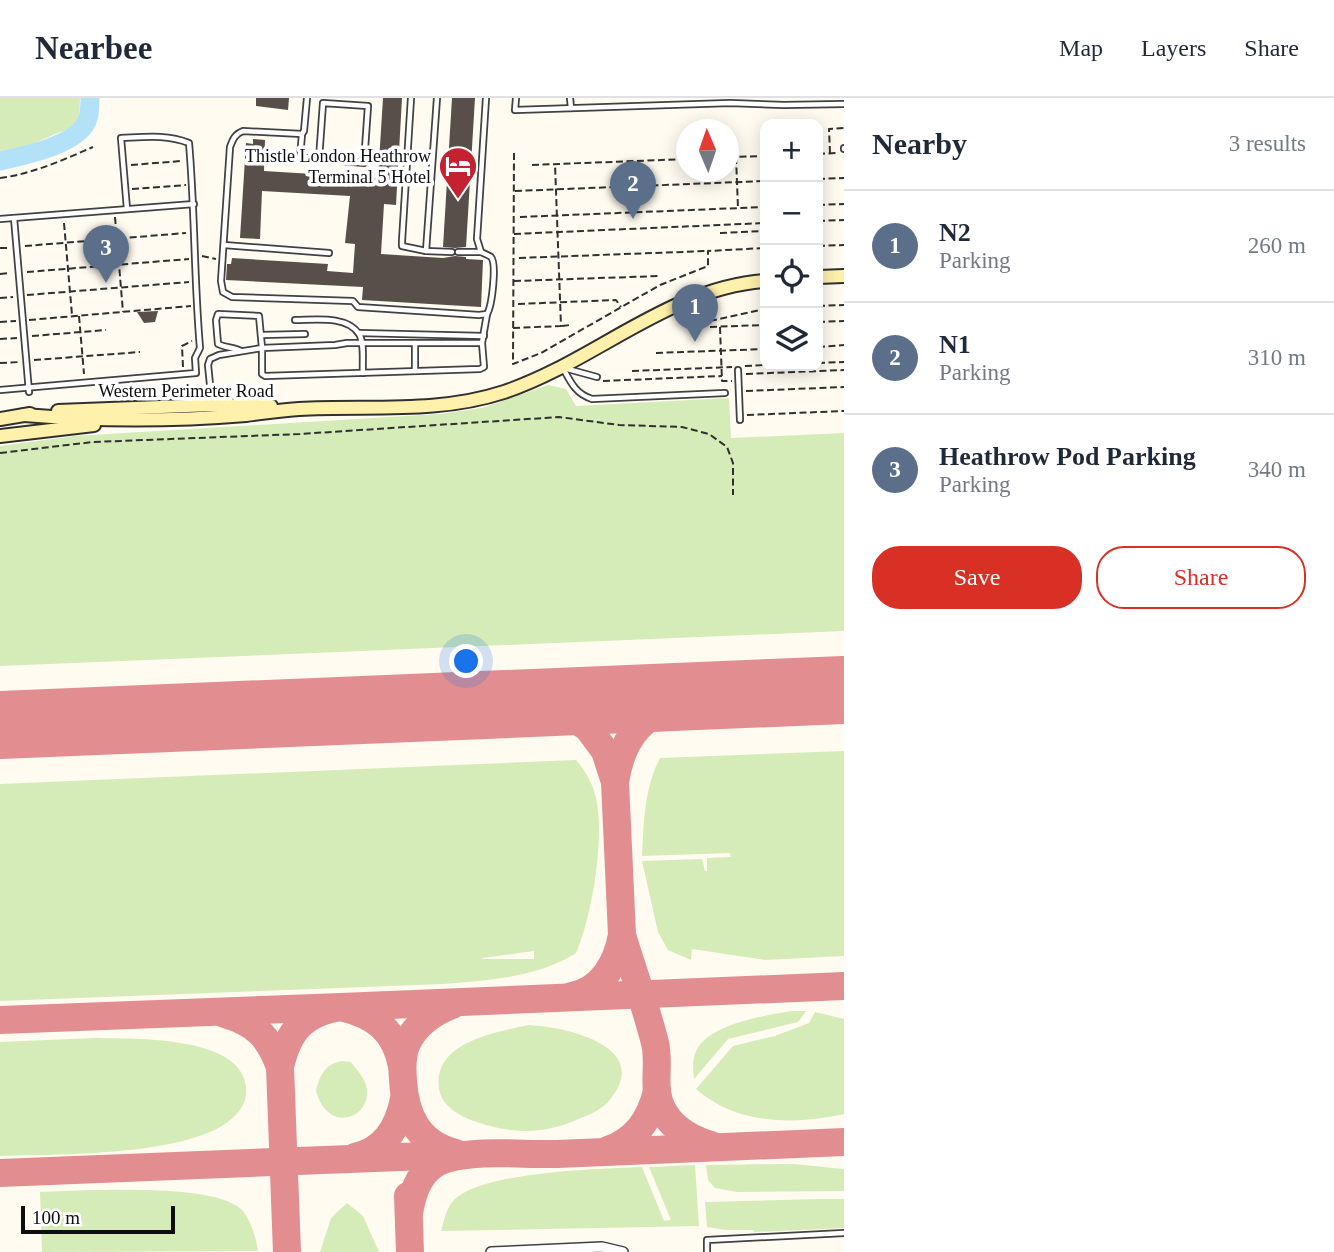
<!DOCTYPE html>
<meta charset="utf-8">
<style>
body{margin:0;font-family:"Times New Roman",serif;background:#f6f6f7;color:#1f2937}
.controls{position:absolute;right:21px;top:21px;display:grid;overflow:hidden;border-radius:14px;box-shadow:0 4px 18px #0003}
.controls button{width:63px;height:63px;display:grid;place-items:center;padding:0;border:0;border-bottom:2px solid #e0e1e3;background:#fff;color:#1f2937;font:35px sans-serif}
.compass{position:absolute;left:676px;top:21px;width:63px;height:63px;border-radius:50%;background:#fff;box-shadow:0 4px 18px #0003;rotate:358deg}
.scale{position:absolute;left:21px;bottom:18px;width:154px;box-sizing:border-box;padding-left:7px;border:4px solid #0e0e0e;border-top:0;font-size:19px;line-height:24px;white-space:nowrap;color:#0e0e0e;-webkit-text-stroke:5px #fff;paint-order:stroke}
.you{position:absolute;left:467px;top:564px;width:24px;height:24px;margin:-18px;border:5px solid #fff;border-radius:50%;background:#1a73e8;box-shadow:0 0 0 10px #1a73e833}
.badge{display:grid;place-items:center;width:46px;height:46px;border-radius:50%;background:#d93025;color:#fff;font-size:23px;font-weight:700}
.pin{position:absolute;translate:-50% -58px;filter:drop-shadow(0 2px 4px #0008)}
.pin::after{content:'';position:absolute;top:37px;width:24px;height:21px;background:inherit;clip-path:polygon(0 0,100% 0,50% 100%)}
.list{margin:0;padding:0;list-style:none}
h2{display:flex;justify-content:space-between;align-items:center;height:91px;margin:0;padding:0 28px;font-size:30px}
h2 small{font-size:23px;font-weight:400;color:#747a83}
.list li{display:grid;grid-template-columns:46px 1fr auto;gap:21px;align-items:center;box-sizing:border-box;height:112px;padding:0 28px;border-top:2px solid #e0e1e3}
.list b{display:block;font-size:26px;white-space:nowrap}
.list p{margin:0;font-size:23px;white-space:nowrap;color:#747a83}
.list em{font-size:23px;font-style:normal;color:#747a83}
.actions{display:flex;gap:14px;padding:21px 28px}
.actions a{flex:1;padding:16px 0;border:2px solid #d93025;border-radius:28px;text-align:center;font-size:24px;color:#d93025}
.actions .main{background:#d93025;color:#fff}
.icon{flex:none;width:38px;height:38px;fill:none;stroke:currentColor;stroke-width:2;stroke-linecap:round;stroke-linejoin:round}
.map{position:relative;flex:none;width:844px;height:1154px;overflow:hidden}
header{display:flex;align-items:center;gap:42px;box-sizing:border-box;height:98px;padding:0 35px;background:#fff;border-bottom:2px solid #e0e1e3}
header strong{font-size:33px}
nav{display:flex;gap:38px;margin-inline-start:auto;font-size:24px}
main{display:flex}
aside{flex:1;background:#fff}
.map>svg:first-child{display:block}
.green{fill:#d5ebb8;fill-rule:evenodd}
.lines{fill:none;stroke-linecap:round;stroke-linejoin:round}
.river{stroke:#b3e2f8;stroke-width:19}
.taxiway{stroke:#e28e90;stroke-width:28}
.runway{stroke:#e28e90;stroke-width:68}
.building{fill:#584f4a}
.lane-casing{stroke:#414141;stroke-width:8}
.street-casing{stroke:#414141;stroke-width:12}
.secondary-casing{stroke:#303030;stroke-width:16}
.path{stroke:#303030;stroke-width:2;stroke-dasharray:7 3.5;stroke-linecap:butt}
.lane{stroke:#fff;stroke-width:4.5}
.street{stroke:#fff;stroke-width:9}
.secondary{stroke:#fff1ab;stroke-width:12}
.labels{text-anchor:middle;stroke-width:7;stroke-linejoin:round;paint-order:stroke}
.poi-label{font-size:18px;fill:#0e0e0e;stroke:#fff;text-anchor:end}
.street-label{font-size:18px;fill:#0e0e0e;stroke:#fff}
</style>
<header>
<strong>Nearbee</strong>
<nav><a>Map</a><a>Layers</a><a>Share</a></nav>
</header>
<main>
<div class="map">
<svg width="844" height="1154" viewBox="0 0 844 1154">
<rect width="100%" height="100%" fill="#fffbf0"/>
<g class="green">
<path d="M0 0H80L79 26 20 51 0 53Z"/>
<path d="M548 287 566 291 576 308 729 300 731 340 844 335V533L0 568V348L75 338 440 316 482 310Z"/>
<path d="M844 653V858L765 862 692 851 691 862 668 852 658 834 642 763 702 761 705 773H707V760L731 759 730 755 642 758C644 724 644 691 660 660Z"/>
<path d="M576 662C585 672 593 686 596 700 605 738 592 820 576 855 537 880 488 882 443 886L0 903V686ZM534 853V861H482L483 860Z"/>
<path d="M791 913H806L798 924 728 941 694 981C693 972 692 962 696 953 709 926 764 918 791 913Z"/>
<path d="M815 914 844 921V1016C793 1027 737 1027 696 991L733 948 775 938 809 925Z"/>
<path d="M529 927C567 929 656 949 608 1004 601 1012 590 1016 581 1020 546 1036 513 1037 477 1024 461 1019 442 1009 439 991 432 944 497 934 529 927Z"/>
<path d="M95 940C134 941 241 937 246 989 248 1007 236 1019 222 1028 170 1058 60 1056 0 1058V944Z"/>
<path d="M342 963 351 964C357 972 363 978 366 987 375 1018 329 1039 316 993 320 977 325 966 342 963Z"/>
<path d="M794 1066 844 1071V1093L737 1094 715 1090 708 1082 706 1067Z"/>
<path d="M695 1067 699 1128 441 1133C444 1123 446 1111 453 1103 481 1073 601 1071 642 1069L664 1123 671 1122 649 1069Z"/>
<path d="M90 1092C124 1092 218 1088 242 1112 251 1122 256 1140 258 1153L42 1154 40 1094Z"/>
<path d="M819 1101H844V1130L754 1134V1132H726L707 1129 705 1104Z"/>
<path d="M347 1105 363 1118 379 1154H320L331 1120Z"/>
</g>
<g class="lines">
<path class="river" d="M0 63C23 58 71 48 85 27 90 19 90 9 90 0"/>
<g class="taxiway">
<path d="M514 605 551 611 572 619 588 630 605 653 615 684 622 837C617 865 602 892 572 898"/>
<path d="M615 684C623 633 645 617 691 598"/>
<path d="M622 837C633 873 646 909 655 945 659 961 655 978 657 994 661 1023 685 1040 711 1047"/>
<path d="M452 907C434 914 416 926 407 945 402 956 402 970 403 982 405 1018 419 1046 456 1055"/>
<path d="M225 916C256 925 269 939 280 969"/>
<path d="M0 922 341 909C376 918 395 932 402 968"/>
<path d="M608 1052C636 1042 650 1022 657 993"/>
<path d="M355 1059C385 1052 398 1030 404 1001"/>
<path d="M0 1075 451 1057"/>
<path d="M408 1098 410 1154"/>
<path d="M409 1115C413 1091 421 1069 446 1061 478 1051 523 1057 557 1056 653 1052 748 1048 844 1044"/>
<path d="M287 1154 280 969C288 933 303 915 341 909L844 888"/>
</g>
<path class="runway" d="M0 627 844 592"/>
</g>
<g class="building">
<path d="M256 0H289L288 12 256 8Z"/>
<path d="M383 0H402L396 107 384 106 381 156 443 160 455 158 466 159V161L483 162 481 209 362 202 363 189 226 182 227 166H231L232 160 328 166 327 173 353 175 355 146 345 145 350 98 262 93 260 141 240 140 246 45 253 46V41L265 42 264 73 378 80Z"/>
<path d="M452 0H475L466 149 455 150 443 149Z"/>
<path d="M158 213 155 224 144 225 137 214Z"/>
</g>
<g class="lines">
<g class="lane-casing">
<g id="lane">
<path d="M307 0 304 33 302 36 243 33C235 36 233 41 230 49L221 183 223 194 232 199 353 203 358 209 479 217 487 216C492 208 497 166 491 159 490 158 483 155 481 154L477 141 486 0"/>
<path d="M411 0 402 143V148L426 153 437 0"/>
<path d="M516 0 515 12 730 5 784 7 844 6"/>
<path d="M570 0 571 10"/>
<path d="M302 36 300 60 319 61 323 5 368 8 364 65 319 61"/>
<path d="M844 51V50"/>
<path d="M276 58 300 60"/>
<path d="M14 120 29 294"/>
<path d="M0 121 194 106"/>
<path d="M224 147 329 155"/>
<path d="M426 153 452 154"/>
<path d="M458 154H481"/>
<path d="M295 222C314 222 347 217 359 236 365 245 362 264 363 275"/>
<path d="M359 235 484 238"/>
<path d="M261 237 305 236"/>
<path d="M482 245H347L335 247 262 250V276L265 278 480 271 484 269 482 245 487 216"/>
<path d="M563 270C571 285 576 296 592 301L725 295"/>
<path d="M564 270 597 279"/>
<path d="M738 272 740 322"/>
<path d="M415 273V245"/>
<path d="M0 292 196 275 195 260 200 250C194 182 195 113 189 45 167 36 144 39 121 40L127 111"/>
<path d="M212 306 208 267 210 261 219 257 262 250 259 218 218 216 216 222 218 246C226 250 233 249 241 253"/>
<path d="M707 1154V1142L844 1135"/>
</g>
</g>
<g class="street-casing">
<path id="street" d="M491 1154 602 1149 623 1154"/>
</g>
<g class="secondary-casing">
<g id="secondary">
<path d="M818 179 844 178"/>
<path d="M58 313 212 307 271 308"/>
<path d="M24 317C97 323 173 323 246 317 264 315 282 312 299 311 368 307 437 316 504 294 594 264 668 190 765 183"/>
<path d="M0 321 30 316"/>
<path d="M0 338 94 327"/>
</g>
</g>
<g class="path">
<path d="M514 55 513 266 541 255 660 187 708 168V153L765 150"/>
<path d="M830 55 829 31 844 30"/>
<path d="M818 56 836 55"/>
<path d="M729 59 765 58"/>
<path d="M736 59 738 110"/>
<path d="M131 67 181 63"/>
<path d="M532 67 687 61"/>
<path d="M0 80C32 76 63 62 93 49"/>
<path d="M818 81 844 80"/>
<path d="M132 91 186 87"/>
<path d="M515 93 765 83"/>
<path d="M818 107 844 106"/>
<path d="M115 119 123 214"/>
<path d="M520 119 765 109"/>
<path d="M818 123 844 122"/>
<path d="M64 125 72 217"/>
<path d="M720 135 765 133"/>
<path d="M514 136 765 125"/>
<path d="M25 148 186 135"/>
<path d="M818 148 844 147"/>
<path d="M0 150H9"/>
<path d="M202 158 216 161"/>
<path d="M519 160 707 153"/>
<path d="M27 174 189 161"/>
<path d="M0 176 9 175"/>
<path d="M514 183 659 178"/>
<path d="M27 197 189 184"/>
<path d="M0 200 13 199"/>
<path d="M518 206 616 202 621 209"/>
<path d="M818 208 844 207"/>
<path d="M79 218 84 276"/>
<path d="M29 222 191 208"/>
<path d="M710 223 765 211"/>
<path d="M0 224 16 223"/>
<path d="M818 224 844 223"/>
<path d="M562 228 570 227"/>
<path d="M710 229 765 227"/>
<path d="M720 229 722 283H732"/>
<path d="M513 230 561 228 555 66"/>
<path d="M32 238 106 232"/>
<path d="M0 241 17 240"/>
<path d="M818 249 844 247"/>
<path d="M656 255 765 251"/>
<path d="M34 262 140 254"/>
<path d="M0 265 20 264"/>
<path d="M818 265 844 264"/>
<path d="M745 268 765 267"/>
<path d="M183 269 182 248 192 243"/>
<path d="M632 273 732 269"/>
<path d="M746 276 844 272"/>
<path d="M603 283 722 278"/>
<path d="M746 293 844 289"/>
<path d="M747 317 844 313"/>
<path d="M0 355 93 344 300 336 559 319 619 327 682 329 709 336 727 349 733 365V397"/>
</g>
<use href="#lane" class="lane"/>
<use href="#street" class="street"/>
<use href="#secondary" class="secondary"/>
</g>
<defs>
<g id="hotel-pin" transform="scale(2.0125)"><path d="M0 17L-7.5 6A9.5 9.5 0 1 1 7.5 6Z" fill="#c42131" stroke="#fff"/><path d="M-6-4.5h1.5V1H6V5H4.5V3h-9V5H-6ZM-4 0a1.8 1.8 0 1 1 3.6 0ZM.5 0V-2.5h3Q6-2.5 6 0Z" fill="#fff"/></g>
</defs>
<g fill-rule="evenodd">
<use href="#hotel-pin" x="458" y="68"/>
</g>
<g class="labels">
<g class="poi-label">
<text x="431" y="64">Thistle London Heathrow<tspan x="431" dy="21">Terminal 5 Hotel</tspan></text>
</g>
<g class="street-label">
<text x="186" y="299">Western Perimeter Road</text>
</g>
</g>
</svg>
<div class="controls">
<button>+</button>
<button>−</button>
<button><svg class="icon" aria-label="locate" viewBox="0 0 24 24"><circle cx="12" cy="12" r="6"/><path d="M12 2v4M12 18v4M2 12h4M18 12h4"/></svg></button>
<button><svg class="icon" aria-label="layers" viewBox="0 0 24 24"><path d="M12 4l9 5-9 5-9-5zM3 14l9 5 9-5"/></svg></button>
</div>
<svg class="compass" viewBox="-18 -18 36 36"><path d="M0-13l5 13h-10z" fill="#e53935"/><path d="M0 13l5-13h-10z" fill="#747a83"/></svg>
<div class="scale">100 m</div>
<div class="you"></div>
<div class="pin badge" style="left:695px;top:244px;background:#5c6f8a">1</div>
<div class="pin badge" style="left:633px;top:121px;background:#5c6f8a">2</div>
<div class="pin badge" style="left:106px;top:185px;background:#5c6f8a">3</div>
</div>
<aside>
<h2>Nearby<small>3 results</small></h2>
<ul class="list">
<li><span class="badge" style="background:#5c6f8a">1</span><div><b>N2</b><p>Parking</p></div><em>260 m</em></li>
<li><span class="badge" style="background:#5c6f8a">2</span><div><b>N1</b><p>Parking</p></div><em>310 m</em></li>
<li><span class="badge" style="background:#5c6f8a">3</span><div><b>Heathrow Pod Parking</b><p>Parking</p></div><em>340 m</em></li>
</ul>
<div class="actions"><a class="main">Save</a><a>Share</a></div>
</aside>
</main>
